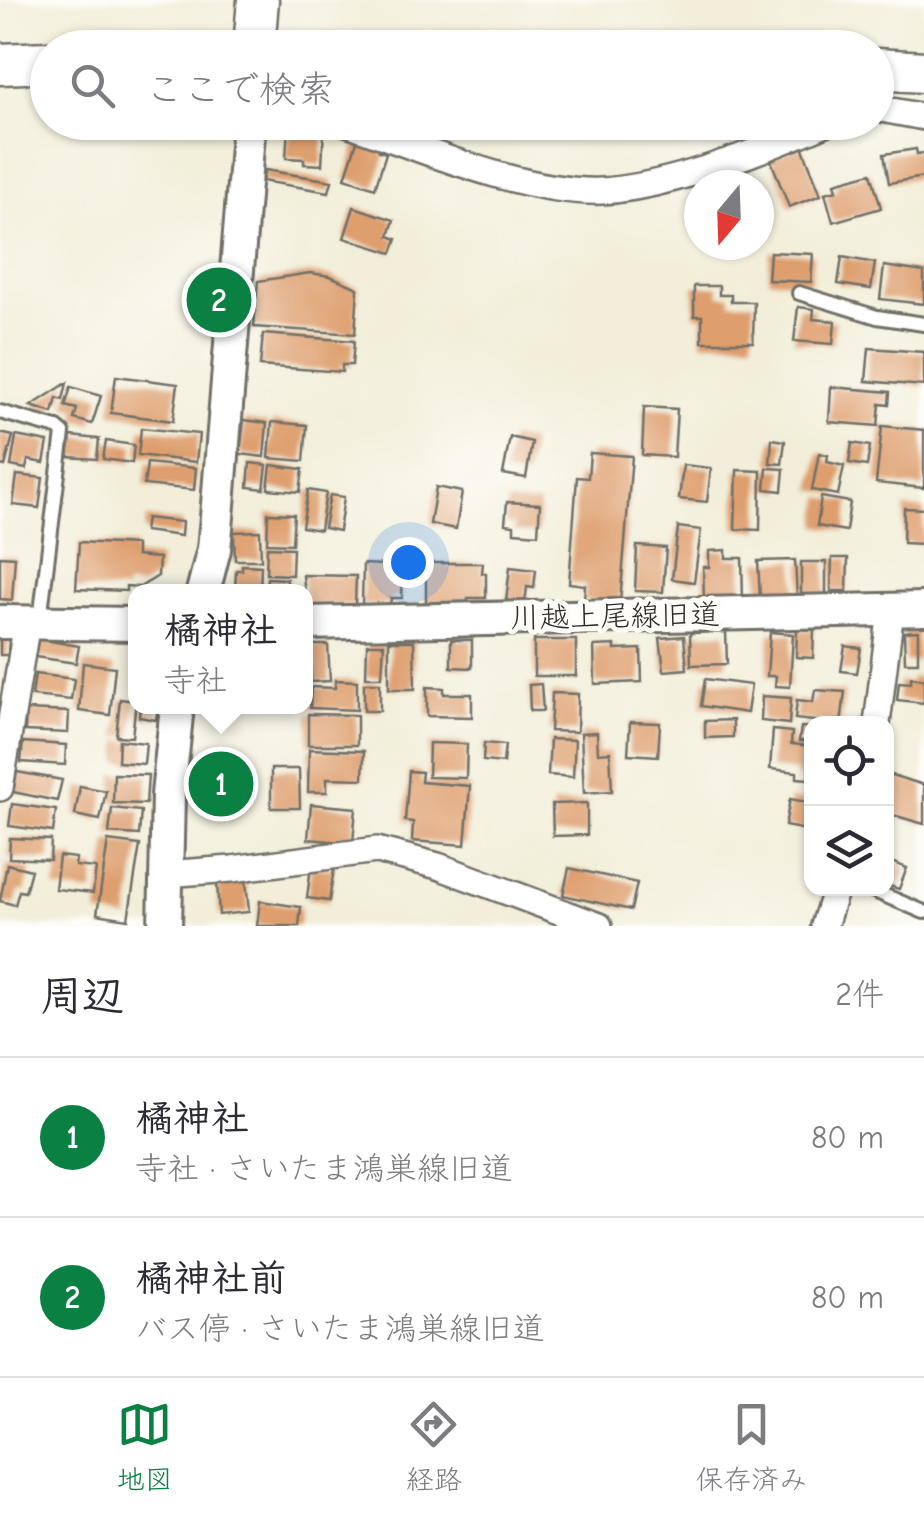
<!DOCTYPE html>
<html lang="ja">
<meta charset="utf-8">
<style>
body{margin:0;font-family:"Comic Neue","Klee One",sans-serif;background:#f2f2f3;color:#2b2b33}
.controls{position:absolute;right:30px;bottom:30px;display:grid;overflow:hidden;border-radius:20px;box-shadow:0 2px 8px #0004}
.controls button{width:90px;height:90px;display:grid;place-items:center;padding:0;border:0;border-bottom:2px solid #e1e1e2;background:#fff;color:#2b2b33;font:50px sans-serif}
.compass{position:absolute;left:684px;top:170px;width:90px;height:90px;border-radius:50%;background:#fff;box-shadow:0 2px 8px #0004;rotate:199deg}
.you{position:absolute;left:408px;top:562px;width:35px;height:35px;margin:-25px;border:8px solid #fff;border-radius:50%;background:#1a73e8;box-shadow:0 0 0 15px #1a73e833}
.badge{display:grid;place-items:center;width:65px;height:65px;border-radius:50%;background:#0b8043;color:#fff;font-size:32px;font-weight:700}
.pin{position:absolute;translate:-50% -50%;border:5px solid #fff;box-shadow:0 2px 10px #0006}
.popup{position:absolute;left:128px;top:584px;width:185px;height:130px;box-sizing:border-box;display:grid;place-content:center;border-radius:20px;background:#fff;filter:drop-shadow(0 2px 8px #0005);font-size:32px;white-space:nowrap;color:#7c7c81}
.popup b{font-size:38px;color:#2b2b33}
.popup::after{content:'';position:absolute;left:50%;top:100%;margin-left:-20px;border:20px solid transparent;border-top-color:#fff}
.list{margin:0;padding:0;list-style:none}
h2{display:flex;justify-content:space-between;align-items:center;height:130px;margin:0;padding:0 40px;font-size:42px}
h2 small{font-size:32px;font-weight:400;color:#7c7c81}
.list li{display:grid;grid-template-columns:65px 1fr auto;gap:30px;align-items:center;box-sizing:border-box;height:160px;padding:0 40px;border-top:2px solid #e1e1e2}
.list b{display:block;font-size:38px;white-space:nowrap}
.list p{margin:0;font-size:32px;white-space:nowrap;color:#7c7c81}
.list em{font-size:32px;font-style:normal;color:#7c7c81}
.icon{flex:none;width:55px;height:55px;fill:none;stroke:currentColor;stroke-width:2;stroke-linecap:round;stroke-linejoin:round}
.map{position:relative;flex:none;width:924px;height:926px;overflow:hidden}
.search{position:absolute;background:#fff;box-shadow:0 2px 8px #0004;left:30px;right:30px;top:30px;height:110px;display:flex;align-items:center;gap:25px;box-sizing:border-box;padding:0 35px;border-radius:55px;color:#7c7c81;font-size:38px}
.sheet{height:450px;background:#fff}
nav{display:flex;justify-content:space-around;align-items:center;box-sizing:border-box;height:140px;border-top:2px solid #e1e1e2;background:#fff;font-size:28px;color:#7c7c81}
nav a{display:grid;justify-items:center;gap:5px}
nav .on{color:#0b8043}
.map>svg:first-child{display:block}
.building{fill:#de9e6d}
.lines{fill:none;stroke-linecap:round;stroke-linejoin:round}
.service-casing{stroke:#716f68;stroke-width:18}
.minor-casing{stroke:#716f68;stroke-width:30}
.tertiary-casing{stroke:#716f68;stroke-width:38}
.primary-casing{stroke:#716f68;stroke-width:45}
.service{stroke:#fff;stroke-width:12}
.minor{stroke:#fff;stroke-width:25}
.tertiary{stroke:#fff;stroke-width:32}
.primary{stroke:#fff;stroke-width:40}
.labels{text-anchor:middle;stroke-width:10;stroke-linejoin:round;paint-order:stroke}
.street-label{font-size:30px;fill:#2b2b2b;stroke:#fdfcf7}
</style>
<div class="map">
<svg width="924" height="926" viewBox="0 0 924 926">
<rect width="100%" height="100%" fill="#fdfcf7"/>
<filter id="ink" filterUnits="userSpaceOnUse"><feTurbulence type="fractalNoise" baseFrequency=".01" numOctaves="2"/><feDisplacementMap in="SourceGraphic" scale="20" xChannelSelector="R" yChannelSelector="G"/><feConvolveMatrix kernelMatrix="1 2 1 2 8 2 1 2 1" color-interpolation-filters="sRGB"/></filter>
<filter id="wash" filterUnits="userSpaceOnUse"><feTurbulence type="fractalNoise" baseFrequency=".0048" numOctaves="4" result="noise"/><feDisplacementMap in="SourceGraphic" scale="40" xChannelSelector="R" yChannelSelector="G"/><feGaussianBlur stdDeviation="2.25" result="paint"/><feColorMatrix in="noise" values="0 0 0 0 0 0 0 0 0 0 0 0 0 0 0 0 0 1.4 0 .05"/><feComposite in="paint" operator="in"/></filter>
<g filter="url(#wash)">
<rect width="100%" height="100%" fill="#f2eed9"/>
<g id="blocks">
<g class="building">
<path d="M288 127 324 130 322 165 304 164V159L286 158Z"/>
<path d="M358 138 381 145 379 151 386 153 375 188 345 178Z"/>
<path d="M802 146 821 195 789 207 770 158Z"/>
<path d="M916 149 917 154 924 153V177L889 183 884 154Z"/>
<path d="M265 170 332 181 329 192 262 181Z"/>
<path d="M871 173 881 208 833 222 825 193 837 190 835 183Z"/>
<path d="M354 207 394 220 389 236 397 239 392 253 344 238Z"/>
<path d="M770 252 813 254 811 282 768 280Z"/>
<path d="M842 257 875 263 871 289 838 284Z"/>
<path d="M884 266 924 272V304L880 299Z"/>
<path d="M310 273 330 276 358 288 355 334 254 327 258 281Z"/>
<path d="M694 286H719V295H731V302H754L753 342H702V316H694Z"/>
<path d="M798 307 814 309 813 319 835 321 833 344 794 341Z"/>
<path d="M263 334 354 341 352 365H342V372L260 366Z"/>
<path d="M869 348 924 352V386L866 381Z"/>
<path d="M116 376 178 384 173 421 111 413Z"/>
<path d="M67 383 63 400 57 398 53 413 31 406Z"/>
<path d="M71 387 101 396 92 424 74 419 77 409 65 406Z"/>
<path d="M831 387 890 392 889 405 880 404 878 426 829 422Z"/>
<path d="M644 407 677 409 674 457 642 455Z"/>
<path d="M244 420 267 423 264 457 240 454Z"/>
<path d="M272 422 307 425 304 461 269 458Z"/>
<path d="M882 426 924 430V488L876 483Z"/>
<path d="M141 428 199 434 196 462 138 455Z"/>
<path d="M0 433 13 436 5 466 0 465Z"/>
<path d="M16 436 48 442 44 463 28 460 26 469 11 466Z"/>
<path d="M71 436 99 439 97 459 68 457Z"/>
<path d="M510 437 532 442 526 478 503 474Z"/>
<path d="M772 439 785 441 782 464 770 463Z"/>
<path d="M106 441 134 445 132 463 103 459Z"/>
<path d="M852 443 870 446 867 466 849 463Z"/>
<path d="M590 453 632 456 620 603 584 600 585 585 569 583 577 477 588 478Z"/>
<path d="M819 453 828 455 827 462 844 466 838 495 812 490Z"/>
<path d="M147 463 196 468 194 490 144 485Z"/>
<path d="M250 463 267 465 264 489 248 487Z"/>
<path d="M271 465 303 469 300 492 268 489Z"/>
<path d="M683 465 711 468 707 502 679 499Z"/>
<path d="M767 468 784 469 782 491 765 489Z"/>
<path d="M737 470 761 471 760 530 735 529Z"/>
<path d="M17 475 43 478 39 508 13 505Z"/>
<path d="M436 487 462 492 456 529 430 524Z"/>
<path d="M308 490 326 493 320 530 302 527Z"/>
<path d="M330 495 344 497 339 531 324 528Z"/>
<path d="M821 497 850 502 846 531 817 526Z"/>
<path d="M507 502 540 504 538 534 514 532V525L505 524Z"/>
<path d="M904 508 924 509V544L903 543Z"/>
<path d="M268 513 294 514 292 544 267 543Z"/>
<path d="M146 518 182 522 181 536 144 531Z"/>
<path d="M678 527 701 530 694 582 672 579Z"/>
<path d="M260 531 261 560H235L234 532Z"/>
<path d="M79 542 136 545V556L159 558 158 576 140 587 126 586V591L76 589Z"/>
<path d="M637 546 666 548 663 592 635 591Z"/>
<path d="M267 547 293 548 292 575 266 574Z"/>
<path d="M726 550V558H742L743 599 704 600 703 567H709V551Z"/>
<path d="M0 556 15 557 12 600 0 599Z"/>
<path d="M832 558H848L847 591H831Z"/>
<path d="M795 560 797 597 760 598 758 561Z"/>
<rect x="801" y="562" width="25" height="35"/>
<path d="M426 563H483L482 573H486V598H468V603H426Z"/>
<path d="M363 564 403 566 402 598H391L390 606 362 605Z"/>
<path d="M242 565 261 566 260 592H235L236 570H242Z"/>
<path d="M510 567 536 570 534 588 527 587 525 604 506 602Z"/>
<path d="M303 575 356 576 355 606 306 605Z"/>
<path d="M267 578 287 579V592H266Z"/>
<path d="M797 629 814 630 813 658 796 657Z"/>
<path d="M918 631V662H905L904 632Z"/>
<path d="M726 632 727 664 691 665 690 633Z"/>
<path d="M770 632 793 634 790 687 775 686 776 676H767Z"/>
<path d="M684 636 687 669 664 671 660 638Z"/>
<path d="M0 639H9L8 655H0Z"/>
<path d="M38 639 79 646 76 663 35 657Z"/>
<path d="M451 640H472V668L451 667Z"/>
<rect x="534" y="640" width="42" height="36"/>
<path d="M389 641H414L415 689H389Z"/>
<path d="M367 644H384L382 677H366Z"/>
<path d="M310 645H328L330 681 311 682Z"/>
<path d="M615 645V650L641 649 642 682 595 684 594 646Z"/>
<path d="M845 646 861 648 857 673 841 671Z"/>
<path d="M83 663 115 667 110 715 79 711Z"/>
<path d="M35 674 74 679 71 700 32 696Z"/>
<path d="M911 677 924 679V703L897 700 899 682 911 683Z"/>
<path d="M705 679 751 685 747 713 701 706Z"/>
<path d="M335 680 357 681V710L310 708 311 687 335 688Z"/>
<rect x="364" y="683" width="16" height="28"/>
<path d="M541 684 543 711H530L529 685Z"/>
<path d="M427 687 444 688V694H472V717L427 716Z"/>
<path d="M815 690 845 692 841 724 795 719 797 700 813 702Z"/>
<path d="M552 693 578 694 577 732 550 731Z"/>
<path d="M762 696 791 698 789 724 761 721Z"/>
<path d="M120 699 136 701 132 737 116 736Z"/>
<path d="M140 706H158L156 720 139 717Z"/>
<path d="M26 710 69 712 68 733 25 731Z"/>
<path d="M308 714 357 715V745H308Z"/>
<path d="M733 720V737L705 738V721Z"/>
<path d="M630 722 660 723 658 756 628 754Z"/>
<path d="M801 727 812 728V742L799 741Z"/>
<path d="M773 730 792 732 791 744 811 746 808 779 797 778V772L770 769Z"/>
<path d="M597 732 598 753 610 752 612 791 584 793 581 733Z"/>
<path d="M550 739 575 740 573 777 548 775Z"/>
<path d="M119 740 146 743 144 764 118 762Z"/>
<path d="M23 742 66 745 65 765 21 762Z"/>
<path d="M429 743 467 744 466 778 428 777Z"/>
<path d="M484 743 505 745 503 763 483 761Z"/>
<path d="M309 749 364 751 363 779 327 778V792H308Z"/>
<path d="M271 769H299L300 808H271Z"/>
<path d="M204 770 240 772 239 798 203 796Z"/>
<path d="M409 771 422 772 421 782 470 786 465 845 412 841 413 822 405 821Z"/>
<path d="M17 772 62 780 57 801 13 792Z"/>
<path d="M114 774 148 775 146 804 113 803Z"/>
<path d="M888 774 924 785V824L886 813Z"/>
<path d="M80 786 106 791 100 820 75 815Z"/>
<path d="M790 799 812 803V831L785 826Z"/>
<path d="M587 803V835L553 836 552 804Z"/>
<path d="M12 804 56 810 53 832 9 826Z"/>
<path d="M311 804 356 808 353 843 308 839Z"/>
<path d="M112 808 141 811 139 835 109 833Z"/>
<path d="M10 838 51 840 50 860 9 858Z"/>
<path d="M108 841 140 845 128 919 97 914Z"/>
<path d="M59 856 76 858 75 866 96 868 93 893 55 889Z"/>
<path d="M886 860 907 868 899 889 886 885Z"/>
<path d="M7 864 31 870 25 892 19 891 15 905 0 901Z"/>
<path d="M311 866 334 869 329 901 307 898Z"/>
<path d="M569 868 637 883 631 910 563 895Z"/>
<path d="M246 880 249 912 219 915 217 883Z"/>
<path d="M260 901 301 907 299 926H257Z"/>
</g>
</g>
</g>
<g filter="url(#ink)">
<use href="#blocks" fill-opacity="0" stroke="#716f68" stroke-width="2.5"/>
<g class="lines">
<g class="service-casing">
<g id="service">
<path d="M799 293 877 317 924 324"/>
<path d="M0 412 57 428 63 433 40 620"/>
<path d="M867 888 924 912"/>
</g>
</g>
<g class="minor-casing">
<g id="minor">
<path d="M876 108 924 117"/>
<path d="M344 122C418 147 524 194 602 191 669 187 766 149 828 122"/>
<path d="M877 724 891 610"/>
<path d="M0 788 27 622"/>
<path d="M165 874 232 869 377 850 438 866 599 926"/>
<path d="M824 926 836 888"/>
</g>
</g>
<g class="tertiary-casing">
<g id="tertiary">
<path d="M203 592 214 549 217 517 249 122"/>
<path d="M0 622 136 624"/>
<path d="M306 623 924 609"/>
<path d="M165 926 168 795 177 706"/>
</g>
</g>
<g class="primary-casing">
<g id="primary">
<path d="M254 48 258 0"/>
<path d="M0 64 48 62"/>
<path d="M876 69 924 72"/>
</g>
</g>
<use href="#service" class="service"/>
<use href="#minor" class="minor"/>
<use href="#tertiary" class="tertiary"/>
<use href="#primary" class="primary"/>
</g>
</g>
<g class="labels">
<g class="street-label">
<text transform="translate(615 616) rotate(-1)" y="10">川越上尾線旧道</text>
</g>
</g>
</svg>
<div class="controls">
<button><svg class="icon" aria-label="locate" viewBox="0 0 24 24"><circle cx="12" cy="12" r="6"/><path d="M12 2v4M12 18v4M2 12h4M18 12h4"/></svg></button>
<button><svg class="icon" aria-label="layers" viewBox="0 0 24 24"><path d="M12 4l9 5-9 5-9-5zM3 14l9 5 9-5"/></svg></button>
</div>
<svg class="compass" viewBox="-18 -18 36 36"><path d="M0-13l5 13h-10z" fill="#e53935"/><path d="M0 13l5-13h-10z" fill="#7c7c81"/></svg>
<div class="you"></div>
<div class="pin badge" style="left:221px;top:784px">1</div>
<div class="popup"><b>橘神社</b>寺社</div>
<div class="pin badge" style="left:219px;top:300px">2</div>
<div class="search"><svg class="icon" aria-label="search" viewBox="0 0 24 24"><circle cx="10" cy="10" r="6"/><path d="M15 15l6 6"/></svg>ここで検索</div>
</div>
<section class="sheet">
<h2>周辺<small>2件</small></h2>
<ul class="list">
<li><span class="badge">1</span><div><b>橘神社</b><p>寺社 · さいたま鴻巣線旧道</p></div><em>80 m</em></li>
<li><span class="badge">2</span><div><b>橘神社前</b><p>バス停 · さいたま鴻巣線旧道</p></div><em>80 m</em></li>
</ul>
</section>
<nav>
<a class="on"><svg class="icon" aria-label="map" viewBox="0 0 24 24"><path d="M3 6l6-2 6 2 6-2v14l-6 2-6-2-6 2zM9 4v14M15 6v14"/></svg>地図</a>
<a><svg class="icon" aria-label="directions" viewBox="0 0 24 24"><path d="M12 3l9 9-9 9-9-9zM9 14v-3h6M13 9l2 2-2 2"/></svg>経路</a>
<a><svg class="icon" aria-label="saved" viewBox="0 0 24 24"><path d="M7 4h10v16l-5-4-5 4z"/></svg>保存済み</a>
</nav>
